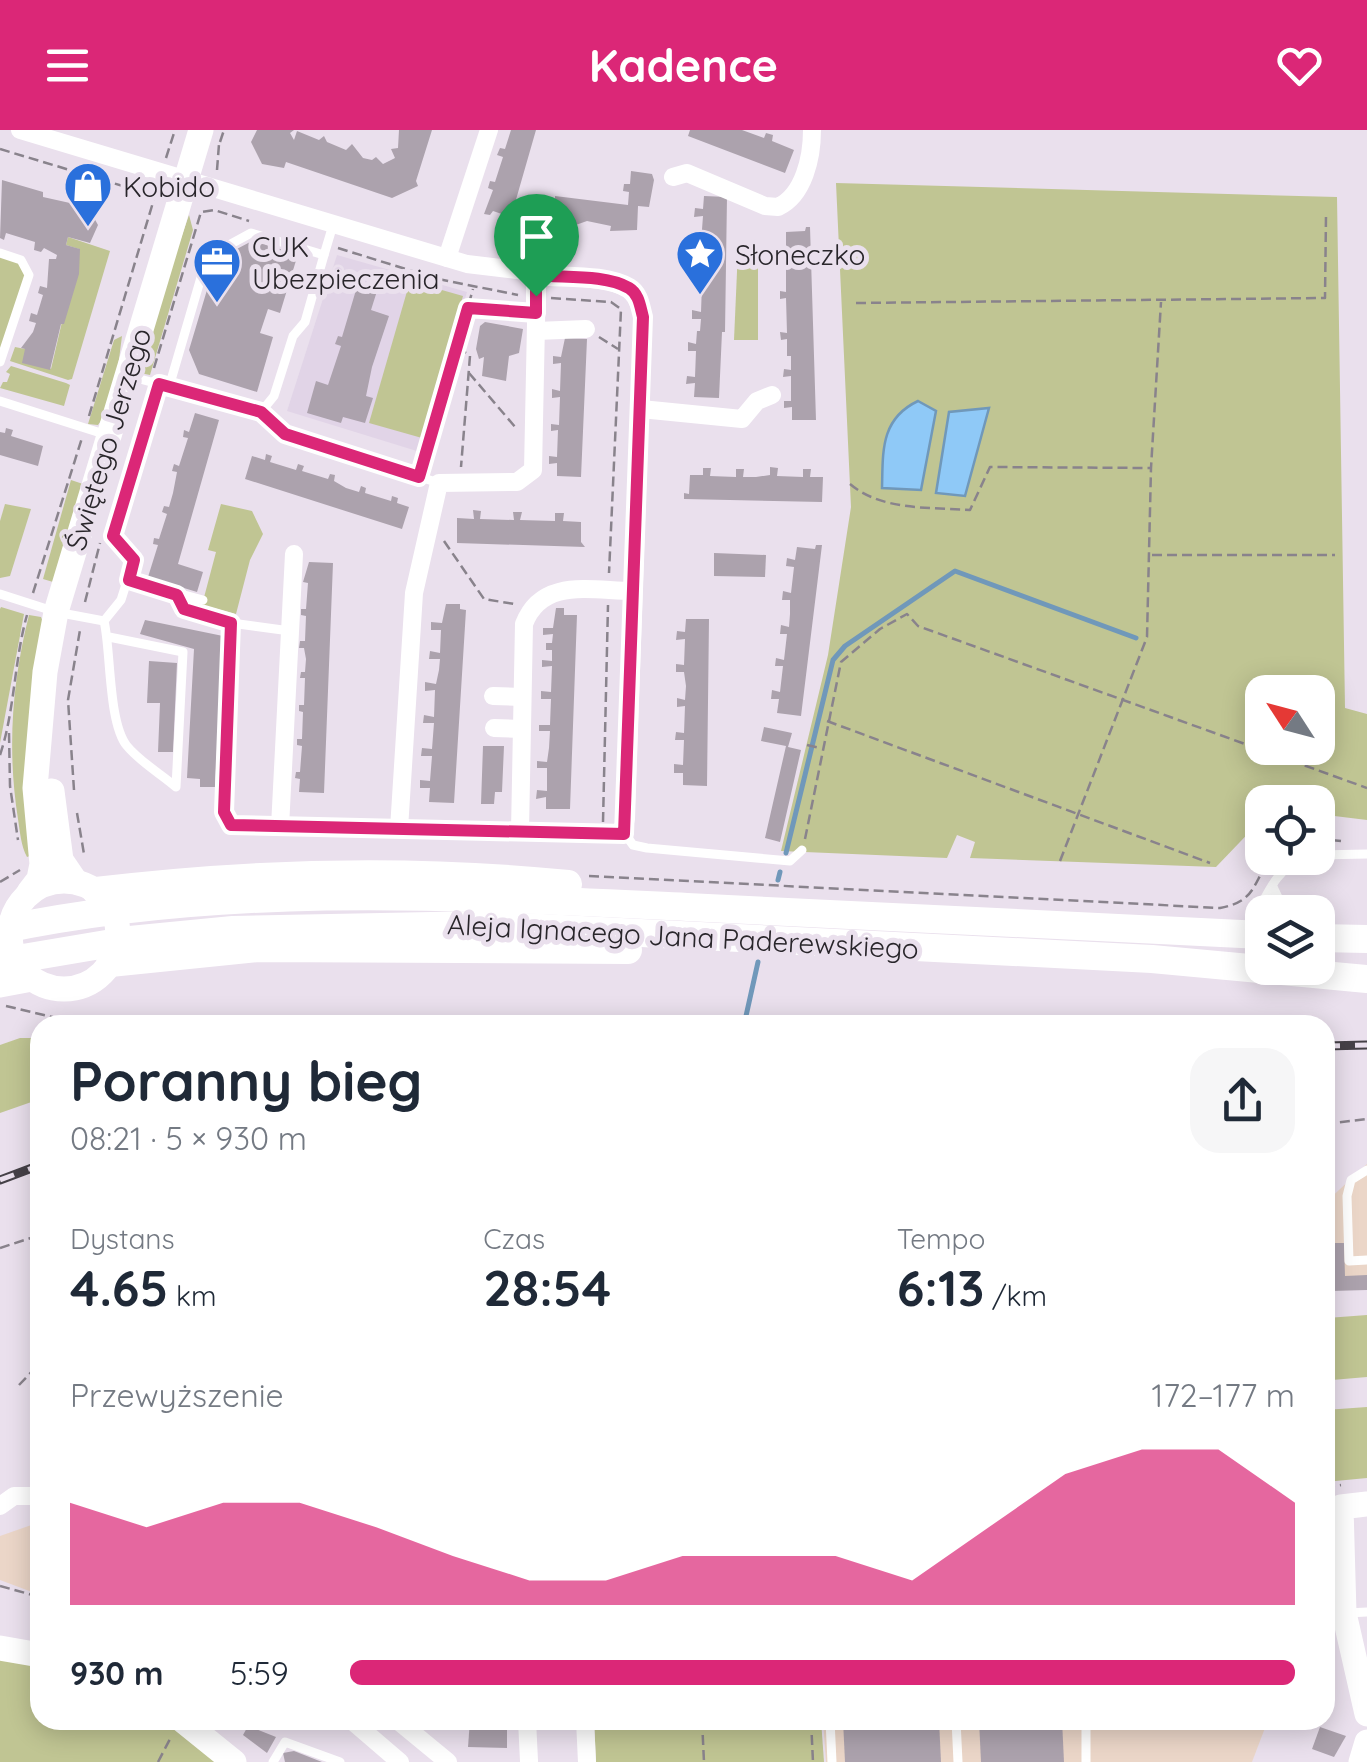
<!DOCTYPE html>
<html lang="pl">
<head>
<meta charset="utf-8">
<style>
	body { margin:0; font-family:Quicksand,sans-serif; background:#f6f6f7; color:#1f2937; height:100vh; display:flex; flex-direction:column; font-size:38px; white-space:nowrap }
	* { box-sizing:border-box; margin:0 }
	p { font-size:32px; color:#747a83 }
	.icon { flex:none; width:55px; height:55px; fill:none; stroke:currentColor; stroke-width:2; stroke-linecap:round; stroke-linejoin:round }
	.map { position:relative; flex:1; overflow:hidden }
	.panel { position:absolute; left:30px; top:885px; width:1305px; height:715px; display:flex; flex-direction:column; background:#fff; border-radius:30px; box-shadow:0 5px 25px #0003 }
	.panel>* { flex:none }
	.needle { width:65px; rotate:306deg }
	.fabs { position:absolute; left:1245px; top:545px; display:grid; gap:20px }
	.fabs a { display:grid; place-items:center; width:90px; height:90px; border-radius:20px; background:#fff; box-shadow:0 5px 25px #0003; font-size:50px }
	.pin { position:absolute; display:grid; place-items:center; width:85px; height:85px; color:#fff; margin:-102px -42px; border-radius:50% 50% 50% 0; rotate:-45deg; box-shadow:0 0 10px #0007 }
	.pin .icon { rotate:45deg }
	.round { display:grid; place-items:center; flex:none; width:105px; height:105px; border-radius:30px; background:#f6f6f7 }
	.headline { display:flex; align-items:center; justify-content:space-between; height:170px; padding:0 40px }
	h1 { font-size:55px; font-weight:700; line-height:75px }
	.stats { display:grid; grid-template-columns:repeat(3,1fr); gap:15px; height:170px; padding:10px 40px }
	.stats div { display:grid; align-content:center }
	.stats b { font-size:50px; font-weight:700 }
	.stats small { font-size:28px; font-weight:400 }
	.stats p { font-size:28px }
	.chart { height:280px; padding:20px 40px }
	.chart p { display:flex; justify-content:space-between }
	.chart svg { width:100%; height:180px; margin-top:10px; fill:#db2777; opacity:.7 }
	ul { padding:0 40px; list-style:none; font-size:32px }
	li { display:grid; grid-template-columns:160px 120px 1fr; align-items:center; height:75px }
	li i { height:25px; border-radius:12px; background:#db2777 }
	header { display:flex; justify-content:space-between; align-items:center; height:130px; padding:0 40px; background:#db2777; color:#fff; font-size:45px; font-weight:700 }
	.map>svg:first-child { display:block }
</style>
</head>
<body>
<header><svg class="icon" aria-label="menu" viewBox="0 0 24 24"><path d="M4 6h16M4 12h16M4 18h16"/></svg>Kadence<svg class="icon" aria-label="heart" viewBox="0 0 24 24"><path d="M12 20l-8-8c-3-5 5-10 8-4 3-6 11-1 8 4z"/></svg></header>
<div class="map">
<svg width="1367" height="1632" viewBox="0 0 1367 1632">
	<rect width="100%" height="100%" fill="#eae0ed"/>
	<!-- built -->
	<path fill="#e1d4e7" d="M337 125 467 162 420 322 287 281Z"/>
	<!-- industrial -->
	<g fill="#ebd6c8">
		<path d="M1367 1034V1158H1326L1325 1073Z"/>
		<path d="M40 1392V1465L0 1450V1406Z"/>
		<path d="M823 1590H1268L1252 1632H826Z"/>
	</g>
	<!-- green -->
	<g fill="#c0c593" fill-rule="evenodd">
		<path d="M836 53 1337 67 1345 578 1367 584V690L1318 684V672H1262V689L1216 737 970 728 975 712 957 705 947 728 781 721 828 525 851 377ZM1262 562H1318V618H1262Z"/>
		<path d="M189 85 193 100 150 245 135 242Z"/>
		<path d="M68 107 110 121 72 249 68 250 10 231 15 217 25 219 51 239 79 119 66 115Z"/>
		<path d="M738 119H758V210H734Z"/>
		<path d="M0 123 21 130 29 145 0 232Z"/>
		<path d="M410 151 463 166 422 308 369 293Z"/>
		<path d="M122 206C118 235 116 272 98 295L88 294 114 210Z"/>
		<path d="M11 236 66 253 70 255 64 276 0 258 3 252H7L10 244 6 242Z"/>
		<path d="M71 350 83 354 53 452 43 449Z"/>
		<path d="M5 374 31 379 10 446 0 448V391Z"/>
		<path d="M221 374 252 381 263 404 250 430 236 484 202 475 216 422 208 420Z"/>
		<path d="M1 477 24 484 0 613V479Z"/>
		<path d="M29 485 41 487 44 495 35 724 27 727C21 716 20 702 18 689 7 620 12 552 29 485Z"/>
		<path d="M20 908H40V969L0 983V915Z"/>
		<path d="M1367 1185V1247L1332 1250 1327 1188Z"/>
		<path d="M1367 1277V1348L1325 1352V1280Z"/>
		<path d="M0 1524 40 1533V1590H169L222 1632H0Z"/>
		<path d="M594 1590H821L824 1632H596Z"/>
	</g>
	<!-- water -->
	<g fill="#8fc9f7" stroke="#7098ba" stroke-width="2.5">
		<path d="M918 271 936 281 921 360 882 358C883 322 880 289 918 271Z"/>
		<path d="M989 278 965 366 936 363 949 282Z"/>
	</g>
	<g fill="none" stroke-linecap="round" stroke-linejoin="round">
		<!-- stream -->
		<g stroke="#7098ba" stroke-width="5">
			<path d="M786 723 833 530 845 516 955 441 1136 508"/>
			<path d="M778 750 780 742"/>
			<path d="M744 895 758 832"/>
		</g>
	</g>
	<!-- building -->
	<g fill="#aca2ad">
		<path d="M257 0H294L290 3 294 10 297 1 319 10 324 6 327 12 346 20 352 14 363 28 372 30 376 27 383 34 395 28 391 19 398 18 399 0H432L416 51 418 56 392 68 286 32 284 38 262 34 251 12Z"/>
		<path d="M511 0H536L511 87 493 81 490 85 484 84 493 60 488 58 490 51 495 52 503 27 497 25 500 18 505 19Z"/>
		<path d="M690 0H742L764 8 766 3 773 5 772 11 794 20 785 43 688 6Z"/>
		<path d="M631 41 652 44 654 50 649 77 638 76 637 100 610 101 611 96 587 91 570 97V93L554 89 551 72 555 73V66L628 75 629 62 623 61 624 54H630Z"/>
		<path d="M2 50 43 62V67L88 77 98 95 90 113 68 107 66 115 80 119 79 144 64 194H61L50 240 22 233 25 219 21 218 33 202 36 193 29 191 31 183 37 185 43 165 38 163 40 156 47 158 49 129H56L57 125 44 118 41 122 34 120 35 112 6 103 4 110 0 108Z"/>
		<path d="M704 66 727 67 725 202H722L719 268 694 267 695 253 686 254 687 246 695 247 696 221H688V212L696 214 697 201H700L701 189H692V180L701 182 702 154H693L694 146 702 147 703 134 701 119 692 120 693 112 701 113 703 86 694 87 695 78 703 79Z"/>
		<path d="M806 97H810L816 290H792V277L784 278V271H791V246L783 247 784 239 791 240V226H787V209L781 210 780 202 787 203 786 168 780 169V161L786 162V127L779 128 778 120 786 121V102L805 101Z"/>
		<path d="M252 111 298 124 280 183 268 179 260 203 273 207 257 262 199 244 189 220 216 130Z"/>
		<path d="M370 159 377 161 371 180 389 186 372 237 366 266 373 268 365 293 343 287 341 293 307 283 316 251 328 255 341 216 335 214 338 206 342 207 356 160 369 164Z"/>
		<path d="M485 192 523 199 519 223 509 226 506 251 482 246 484 227 479 229 476 219 480 196Z"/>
		<path d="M565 208 587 209 581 347 557 346V333L549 334V326L557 327 558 300 551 301V294L559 295 560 267 552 268V259L560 261 561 233 553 234V226L561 227Z"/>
		<path d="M195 283 219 290 178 434 203 442 197 462 148 447 158 415 153 414 154 408 159 409 167 384 162 382 164 376 169 377 173 363 177 342 172 341 174 334 179 336 188 308 183 307 184 300 189 302Z"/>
		<path d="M6 298 13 300 11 306 43 316 38 336 0 325V302L5 303Z"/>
		<path d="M266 324 272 326 270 332 296 340 298 334 304 336 302 341 328 349 330 344 335 345 334 351 346 358 359 362 361 356 366 358 365 363 391 371 392 366 398 368 397 373 409 377 402 399 245 349 252 326 265 330Z"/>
		<path d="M770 337 778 338 777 346 803 347V339H811L810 347H823L822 372 684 369V363L689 364 690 345H703V338H711L710 346 736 347V339H744L743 347H756L770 345Z"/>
		<path d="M473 380 481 381 480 389 514 390 513 382H522L520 390 555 391V383H564L563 391 581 392V412L585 417 457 413V388L474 389Z"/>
		<path d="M816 415H822L801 586 777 583 779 569H771L772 560 780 562 783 536H775L776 528 784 530 787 504H780L781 495 789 497 790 484V470H782L783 461 791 463 794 437 786 436 787 428 795 430 797 417 815 419Z"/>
		<path d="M714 423 766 425 765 447 714 446Z"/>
		<path d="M309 432 333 433 324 663 299 662 300 649 295 648 296 642H300L302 616 297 615V609H302L303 582 299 581V575H304L305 548H300L301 542H305L306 529 304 518H299L300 511H305L306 486 301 485V479H306L308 453 303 452Z"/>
		<path d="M446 474H460V479L466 480 454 673 429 672 430 658H420V650L430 651 432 626H421L422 618 432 619 434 593H423L424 585 434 587 435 560 425 561V552L436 554 439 540 440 529H429L430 521 440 523 441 500H431V492L442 493Z"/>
		<path d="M556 478H564V485H577L570 679H546V667L536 669 537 660 547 661V638H537V631L547 632 549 618 550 601H539V595H550L551 569H541V561L551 562 552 536 542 537V530L552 531V520H546V513H552L553 504 543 505V498H553Z"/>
		<path d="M686 489H709L707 656 683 655V643H674V634L683 635 684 610H675L676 602 684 603 685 576 677 577V568L685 570 686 556 684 542H676V534L684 535 685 509 676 510 677 501 685 502Z"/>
		<path d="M145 490 223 506 215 657H200V649L187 648 194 519 140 504Z"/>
		<path d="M149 531 177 533 173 622H158L160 573H147Z"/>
		<path d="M764 597 792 603 788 617 801 620 780 712 765 708 786 616 761 611Z"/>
		<path d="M483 616H504L502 662H495L494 674H481Z"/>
		<path d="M1329 1113H1344L1345 1146 1367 1145V1160L1331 1161Z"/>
		<path d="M470 1590H507V1618L468 1617Z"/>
		<path d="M843 1590H939L941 1632H845Z"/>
		<path d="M979 1590H1062L1064 1632H981Z"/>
		<path d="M248 1596 276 1607 267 1623 243 1605Z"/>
		<path d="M1320 1597 1346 1606 1334 1627 1312 1619Z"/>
		<path d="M294 1621 322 1632H285L283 1623Z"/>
	</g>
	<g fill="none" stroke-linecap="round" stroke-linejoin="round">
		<!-- path -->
		<g stroke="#89838c" stroke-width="2.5" stroke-dasharray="10 5" stroke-linecap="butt">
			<path d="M220 12 224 0"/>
			<path d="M0 19 156 66"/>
			<path d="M166 28 175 0"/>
			<path d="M217 40 219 14"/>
			<path d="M338 118 438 149 518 165"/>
			<path d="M551 168 611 172 621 179 609 443"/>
			<path d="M856 173 1325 168 1326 85"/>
			<path d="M469 178 521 182"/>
			<path d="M599 207 618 219"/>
			<path d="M458 217 470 226 461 337"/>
			<path d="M154 238 201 82 214 80 249 91"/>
			<path d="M469 243 516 298"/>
			<path d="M89 286 157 59"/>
			<path d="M423 333 473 159"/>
			<path d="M850 354C882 381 929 377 970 380L990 337 1150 338"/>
			<path d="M444 411 484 469 514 474"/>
			<path d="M1152 425H1335"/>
			<path d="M33 463 82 308"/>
			<path d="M85 472 100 413"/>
			<path d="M827 591 1210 733"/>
			<path d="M9 603 10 656 18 710"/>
			<path d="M807 615 820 618"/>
			<path d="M0 625C15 580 14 531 27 485"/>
			<path d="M74 660 68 570 80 500"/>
			<path d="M77 683 84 724"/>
			<path d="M603 692 608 475"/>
			<path d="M805 709 841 532 880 499 907 484 918 496 1367 658"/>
			<path d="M1318 709 1341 711"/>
			<path d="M1060 731 1147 507 1151 338 1161 172"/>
			<path d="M589 746 1220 778C1257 771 1252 753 1271 728"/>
			<path d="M0 752 20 740"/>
			<path d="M6 876 86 895"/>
			<path d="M1325 994 1367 989"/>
			<path d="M0 1118 40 1105"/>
			<path d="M19 1255 40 1233"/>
			<path d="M1325 1357 1341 1355"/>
			<path d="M0 1456 40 1467"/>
			<path d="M702 1590 704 1632"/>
			<path d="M811 1590 813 1632"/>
			<path d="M158 1632 170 1609"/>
		</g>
		<!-- lane -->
		<g stroke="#fff" stroke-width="9">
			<path d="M0 123 21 130 29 145 0 232"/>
			<path d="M129 246 261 282 285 304 439 353"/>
			<path d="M169 257 207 127 251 103 324 125 333 95"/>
			<path d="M0 271 107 305"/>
			<path d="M261 282 274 266 293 206 305 192 324 125"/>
			<path d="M129 450 203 470"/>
			<path d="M0 464 56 482 104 491 121 470 134 429 113 406 159 254"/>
			<path d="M177 465 184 479 224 492 290 501"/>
			<path d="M104 491C111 519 108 593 127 616 139 631 161 644 176 657L183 522 109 507"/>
			<path d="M231 493 223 682 231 695 625 704 626 689"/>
			<path d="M625 704 633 715 647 718 790 731 802 720"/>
			<path d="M1318 725 1367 724"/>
			<path d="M1273 757 1285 782"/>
			<path d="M1249 798C1265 771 1273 740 1303 728"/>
			<path d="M1367 1040 1351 1050 1347 1066 1349 1131 1367 1130"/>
			<path d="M1347 1483 1367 1482"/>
			<path d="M830 1590 832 1632"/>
			<path d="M956 1590 958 1632"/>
			<path d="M1086 1590V1632"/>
			<path d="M273 1632 285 1612 340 1632"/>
		</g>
		<!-- street -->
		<g stroke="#fff" stroke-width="18">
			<path d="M20 0 467 134 608 151C631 158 637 163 643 187L626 689"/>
			<path d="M673 47 687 43 765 76 778 77C804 65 812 27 812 0"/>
			<path d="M447 128 489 0"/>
			<path d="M536 201 586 199"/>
			<path d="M641 279 742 289 757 271 772 265"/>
			<path d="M493 566 521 567"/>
			<path d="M494 598 521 599"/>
			<path d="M280 697 294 424"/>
			<path d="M399 699 414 463 439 353 517 352 533 340 537 145"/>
			<path d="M520 701 524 494C542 447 592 461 633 461"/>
			<path d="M0 1376 14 1366H40"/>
			<path d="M351 1590 400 1632"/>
			<path d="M397 1590 448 1632"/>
			<path d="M527 1590 529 1631"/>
			<path d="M585 1590 587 1632"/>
		</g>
		<!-- secondary -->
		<g stroke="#fff" stroke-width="25">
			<path d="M52 661 61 730 76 752"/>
			<circle cx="64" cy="805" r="54"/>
			<path d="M29 762 39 749 42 734 35 658 45 542 56 482 201 0"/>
			<path d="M0 855 32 849"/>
			<path d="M1367 1374 1341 1377 1344 1483 1367 1584"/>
			<path d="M0 1518 40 1525"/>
			<path d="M182 1590 234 1632"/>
			<path d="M1361 1632 1367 1612"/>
		</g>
		<!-- primary -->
		<g stroke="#fff" stroke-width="28">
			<path d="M96 761C254 742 409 738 568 754"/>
			<path d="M0 800C229 752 455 766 687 777 879 787 1071 797 1262 805"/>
			<path d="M1318 808 1367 809"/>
			<path d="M0 832 130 810 233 800 483 795 1152 829 1367 849"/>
			<path d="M110 833 259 818 628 820"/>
		</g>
		<!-- rail casing -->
		<g stroke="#454147" stroke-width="9">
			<g id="rail">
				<path d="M1325 916 1367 915"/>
				<path d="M0 1050 40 1035"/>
			</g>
		</g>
		<!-- rail -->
		<use href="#rail" stroke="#eae0ed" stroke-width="5" stroke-dasharray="15" stroke-linecap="butt"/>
	</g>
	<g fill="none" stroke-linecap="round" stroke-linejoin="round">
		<!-- route casing -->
		<g stroke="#fff" stroke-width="20">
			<path id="route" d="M536 145C563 148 605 144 629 158 639 164 640 176 643 187L624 704 231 695 224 682 231 493 184 479 177 465 129 450 134 430 113 406 159 254 261 282 285 304 419 347 468 178 536 183Z"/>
		</g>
		<!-- route -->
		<use href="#route" stroke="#db2777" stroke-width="12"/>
	</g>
	<!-- icons -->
	<defs>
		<g id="shop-pin" transform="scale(2.5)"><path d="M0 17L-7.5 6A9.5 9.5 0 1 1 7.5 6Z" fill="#2a70dc" stroke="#eae0ed"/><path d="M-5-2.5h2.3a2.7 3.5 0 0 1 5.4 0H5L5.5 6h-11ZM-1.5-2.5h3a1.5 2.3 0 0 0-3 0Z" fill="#fff"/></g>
		<g id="sight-pin" transform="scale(2.5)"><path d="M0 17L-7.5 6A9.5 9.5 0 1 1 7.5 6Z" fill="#2a70dc" stroke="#eae0ed"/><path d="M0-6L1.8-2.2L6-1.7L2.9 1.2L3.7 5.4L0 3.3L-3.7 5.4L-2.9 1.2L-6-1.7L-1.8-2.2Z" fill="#fff"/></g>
		<g id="office-pin" transform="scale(2.5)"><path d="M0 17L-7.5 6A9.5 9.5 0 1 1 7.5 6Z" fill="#2a70dc" stroke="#eae0ed"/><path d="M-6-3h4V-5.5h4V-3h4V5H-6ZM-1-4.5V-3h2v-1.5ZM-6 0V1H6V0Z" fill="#fff"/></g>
	</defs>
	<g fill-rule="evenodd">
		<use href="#shop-pin" x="88" y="56"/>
		<use href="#sight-pin" x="700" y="124"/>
		<use href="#office-pin" x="217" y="132"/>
	</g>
	<g text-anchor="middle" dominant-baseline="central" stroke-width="10" stroke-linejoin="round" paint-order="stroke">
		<!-- poi labels -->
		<g font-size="28" fill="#29262b" stroke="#eae0ed" text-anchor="start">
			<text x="123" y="56">Kobido</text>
			<text x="252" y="116">CUK<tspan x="252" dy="32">Ubezpieczenia</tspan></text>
			<text x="735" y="124">Słoneczko</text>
		</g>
		<!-- street labels -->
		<g font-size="28" fill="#29262b" stroke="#eae0ed">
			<text transform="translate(108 309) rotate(-73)">Świętego Jerzego</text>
			<text transform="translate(683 806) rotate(3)">Aleja Ignacego Jana Paderewskiego</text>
		</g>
	</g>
</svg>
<div class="fabs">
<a><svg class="needle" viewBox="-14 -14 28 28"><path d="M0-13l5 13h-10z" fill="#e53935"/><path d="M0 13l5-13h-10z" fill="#747a83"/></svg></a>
<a><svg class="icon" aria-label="locate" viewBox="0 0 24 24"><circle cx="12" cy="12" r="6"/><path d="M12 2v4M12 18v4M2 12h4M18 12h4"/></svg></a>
<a><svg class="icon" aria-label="layers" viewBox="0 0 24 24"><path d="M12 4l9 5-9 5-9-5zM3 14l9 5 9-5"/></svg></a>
</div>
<div class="pin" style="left:536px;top:166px;background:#1e9e55"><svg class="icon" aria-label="arrive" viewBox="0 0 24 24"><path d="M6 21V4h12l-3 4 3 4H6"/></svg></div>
<section class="panel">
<div class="headline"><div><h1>Poranny bieg</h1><p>08:21 · 5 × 930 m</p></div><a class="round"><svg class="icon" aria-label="share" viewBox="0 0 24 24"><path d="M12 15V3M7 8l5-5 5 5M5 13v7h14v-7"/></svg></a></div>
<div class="stats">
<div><p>Dystans</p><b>4.65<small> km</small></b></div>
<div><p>Czas</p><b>28:54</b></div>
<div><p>Tempo</p><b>6:13<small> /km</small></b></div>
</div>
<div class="chart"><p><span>Przewyższenie</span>172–177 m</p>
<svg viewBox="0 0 160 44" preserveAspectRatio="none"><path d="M0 44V19L10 25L20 19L30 19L40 25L50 32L60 38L70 38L80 32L90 32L100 32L110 38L120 25L130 12L140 6L150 6L160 19V44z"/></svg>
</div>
<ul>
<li><b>930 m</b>5:59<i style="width:100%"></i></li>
</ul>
</section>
</div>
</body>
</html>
